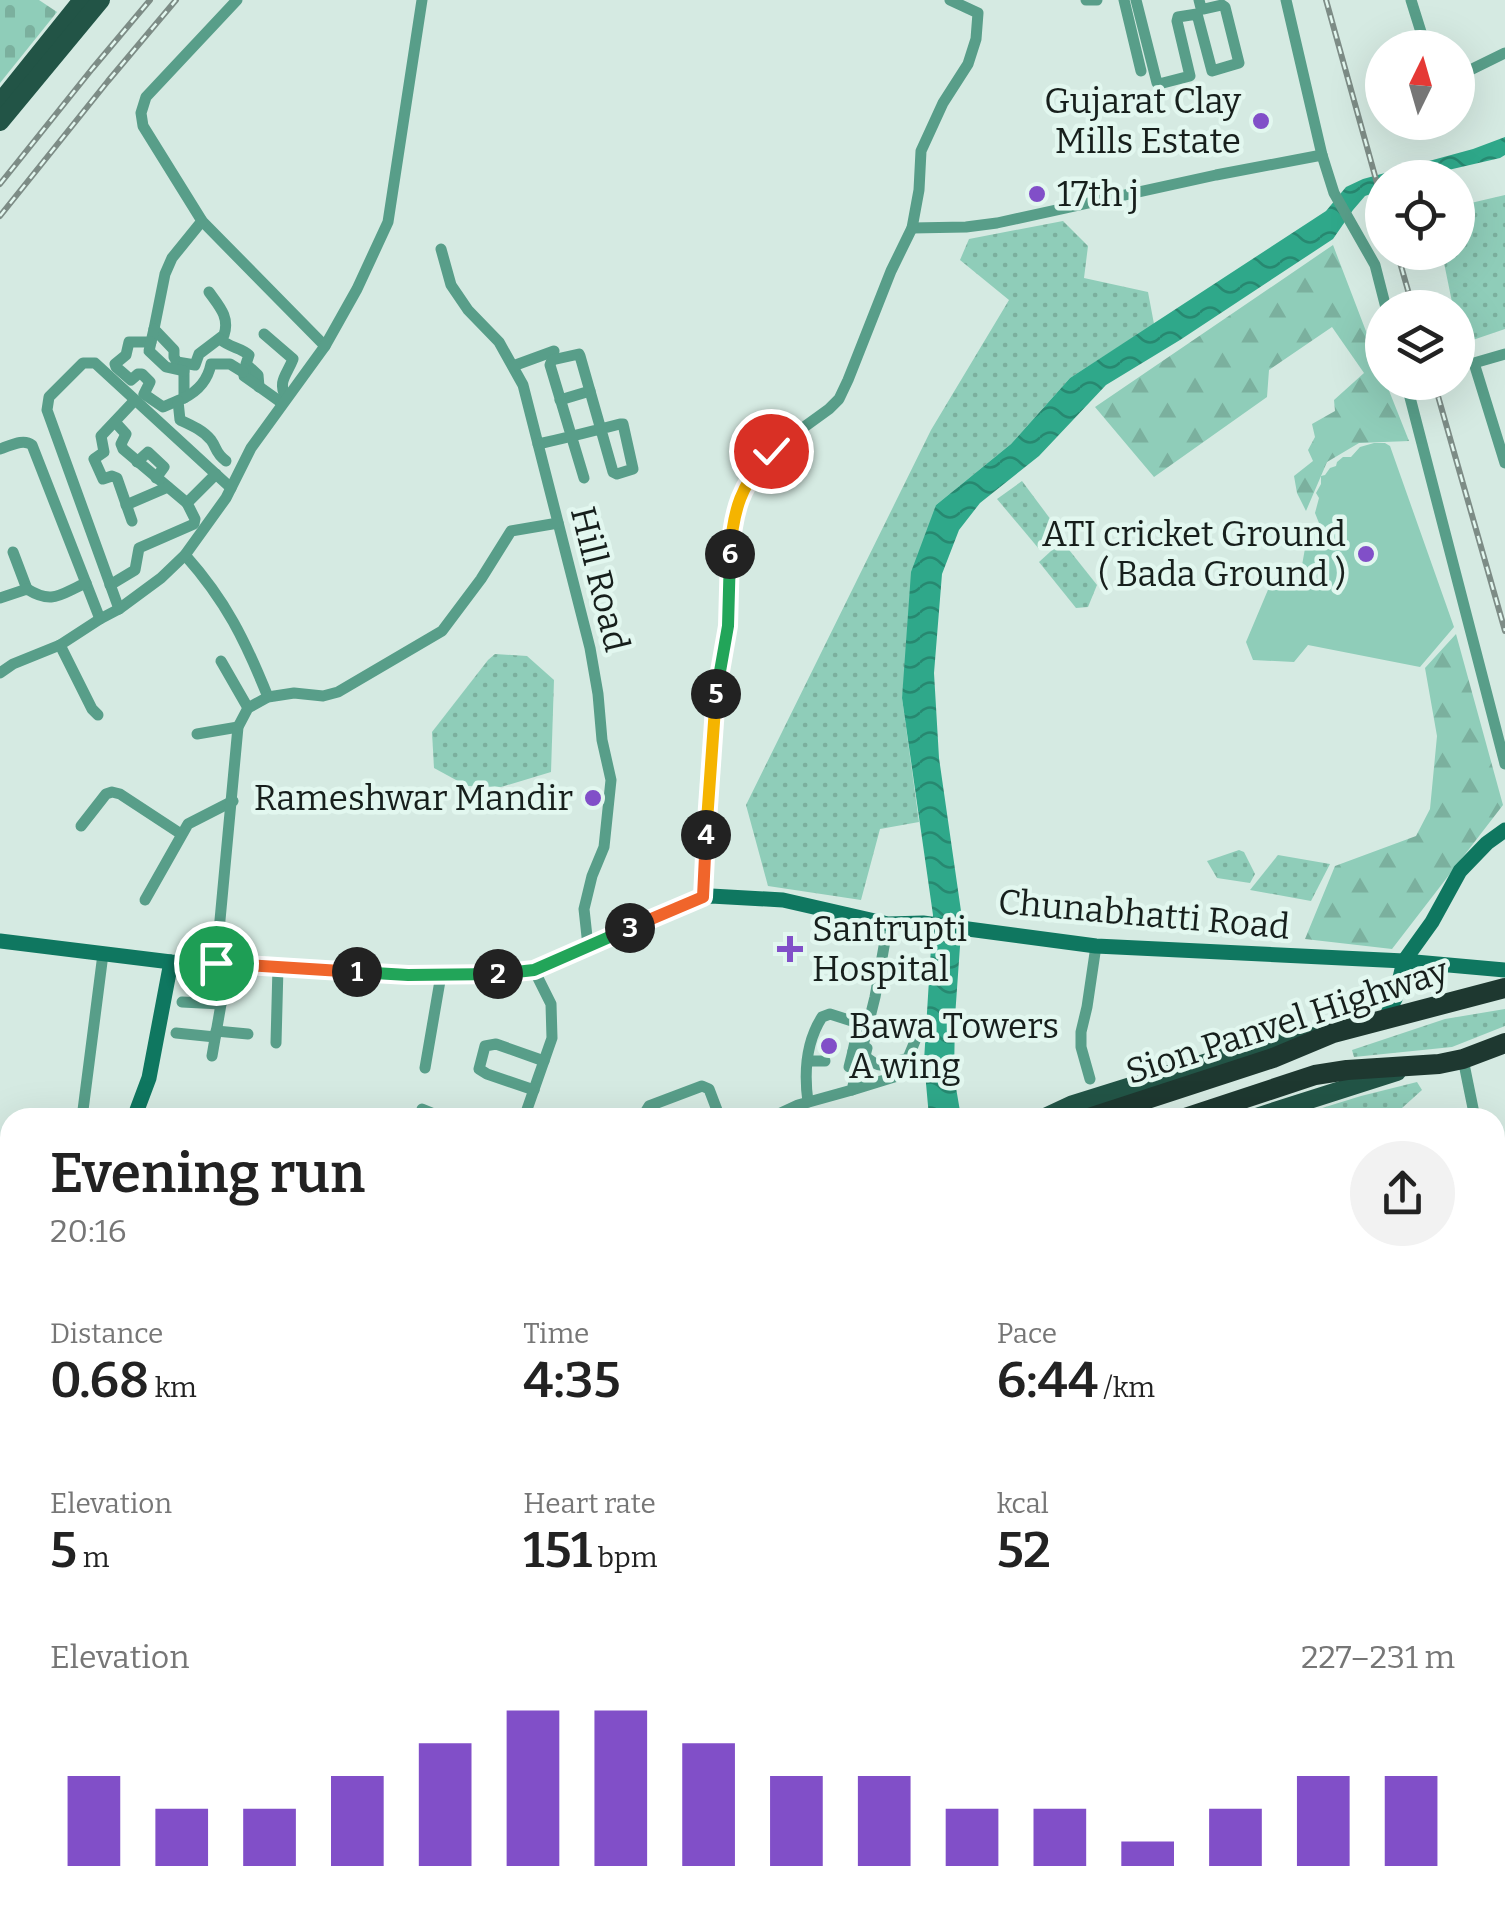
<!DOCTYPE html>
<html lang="en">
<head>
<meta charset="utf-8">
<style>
	body { margin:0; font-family:Bitter,serif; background:#f2f2f2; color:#222; height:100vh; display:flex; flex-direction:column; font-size:38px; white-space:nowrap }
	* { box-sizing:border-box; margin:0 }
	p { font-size:32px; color:#767676 }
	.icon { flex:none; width:55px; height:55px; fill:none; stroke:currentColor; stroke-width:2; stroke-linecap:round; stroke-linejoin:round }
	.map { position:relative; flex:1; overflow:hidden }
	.panel { position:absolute; left:0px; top:1108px; width:1505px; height:812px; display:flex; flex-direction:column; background:#fff; border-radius:30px 30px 0 0; box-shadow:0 10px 40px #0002 }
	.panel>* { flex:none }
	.needle { width:65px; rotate:5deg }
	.fabs { position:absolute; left:1365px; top:30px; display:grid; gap:20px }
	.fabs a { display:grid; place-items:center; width:110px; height:110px; border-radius:50%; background:#fff; box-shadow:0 10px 40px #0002; font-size:50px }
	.pin { position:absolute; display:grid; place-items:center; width:85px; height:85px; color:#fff; margin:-42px; border:5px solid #fff; border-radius:50%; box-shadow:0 2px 10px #0007 }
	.km { position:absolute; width:50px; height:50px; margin:-25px; border-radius:50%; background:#222; color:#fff; font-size:28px; line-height:50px; text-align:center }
	.round { display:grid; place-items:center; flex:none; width:105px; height:105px; border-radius:52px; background:#f2f2f2 }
	.headline { display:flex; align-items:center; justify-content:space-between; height:170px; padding:0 50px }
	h1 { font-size:55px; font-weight:600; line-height:75px }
	.metrics { display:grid; grid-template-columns:repeat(3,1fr); gap:15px; height:170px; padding:10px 50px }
	.metrics div { display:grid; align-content:center }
	.metrics b { font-size:50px; font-weight:600 }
	.metrics small { font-size:28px; font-weight:400 }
	.metrics p { font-size:28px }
	.chart { height:280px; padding:20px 50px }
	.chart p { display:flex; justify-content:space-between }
	.chart svg { width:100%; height:180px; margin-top:10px; stroke:#814fc8; stroke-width:6 }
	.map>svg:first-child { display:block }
</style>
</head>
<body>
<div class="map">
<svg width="1505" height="1918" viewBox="0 0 1505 1918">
	<defs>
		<pattern id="grass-dots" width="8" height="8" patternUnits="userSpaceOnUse" patternTransform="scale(2.5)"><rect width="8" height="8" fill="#8fcdb9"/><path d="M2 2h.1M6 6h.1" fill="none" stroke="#7bb09e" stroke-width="1.8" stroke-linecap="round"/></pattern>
		<pattern id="forest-firs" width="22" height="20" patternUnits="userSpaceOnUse" patternTransform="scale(2.5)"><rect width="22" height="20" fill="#8fcdb9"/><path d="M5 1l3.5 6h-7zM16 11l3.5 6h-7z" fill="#7bb09e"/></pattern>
		<pattern id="cemetery-stones" width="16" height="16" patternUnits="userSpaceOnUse" patternTransform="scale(2.5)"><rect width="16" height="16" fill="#8fcdb9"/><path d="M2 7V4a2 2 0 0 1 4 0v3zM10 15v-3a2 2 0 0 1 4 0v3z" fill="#7bb09e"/></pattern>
		<pattern id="water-waves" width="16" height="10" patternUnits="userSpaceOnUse" patternTransform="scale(2.5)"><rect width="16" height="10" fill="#2fa88a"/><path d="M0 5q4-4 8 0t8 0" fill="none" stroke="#278870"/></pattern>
	</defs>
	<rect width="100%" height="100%" fill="#d5eae2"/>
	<!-- grass -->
	<g fill="url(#grass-dots)">
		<path d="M1505 195V329L1461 344 1458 328V308L1453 307 1442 253 1458 252V206Z"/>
		<path d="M1063 221 1088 246 1084 278 1148 292 1154 324 1070 378 1011 444 936 505 902 698 919 822 880 829 861 900 768 886 746 805 931 430 1009 300 960 260 969 239Z"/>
		<path d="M1022 481 1060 532 1039 549 997 499Z"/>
		<path d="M1062 541 1097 585 1088 607 1076 608 1039 562Z"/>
		<path d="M495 654 527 656 554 680 551 772 501 787 467 786 434 768 432 732 488 660Z"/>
		<path d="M1239 850 1244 852 1255 874 1250 883 1217 878 1207 861Z"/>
		<path d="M1278 855 1330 864 1311 901 1250 890Z"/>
		<path d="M1505 1009V1026L1452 1047 1354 1057 1352 1050 1445 1019Z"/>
		<path d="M1417 1082 1422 1090 1392 1117H1293L1361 1096Z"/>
		<path d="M10 1559V1903L0 1909V1564Z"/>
	</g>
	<!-- forest -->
	<g fill="url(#forest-firs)">
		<path d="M1333 245 1382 373V382L1386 383 1409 441 1359 443 1327 462 1306 511 1297 493 1294 476 1313 461 1308 450 1315 437 1312 424 1335 411 1334 400 1364 373 1332 327 1269 370 1267 397 1154 477 1095 407Z"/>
		<path d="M1456 634 1503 805 1392 949 1305 939 1335 866 1416 836 1430 809 1437 736 1425 668Z"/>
	</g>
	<!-- cemetery -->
	<path fill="url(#cemetery-stones)" d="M0 0H39L57 12 0 83Z"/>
	<!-- garden -->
	<path fill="#8fcdb9" d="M1374 443H1385L1390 446 1454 627 1420 667 1308 645 1294 662 1253 660 1246 642 1273 578 1293 575 1301 571 1307 537 1321 528 1315 513 1319 498 1316 493 1321 484V476L1325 475 1330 468 1336 466 1337 462 1343 457H1351L1360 447Z"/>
	<!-- water -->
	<path fill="url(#water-waves)" d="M1505 137V155L1500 158 1418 177 1382 178V190L1365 196 1353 210 1333 239 1180 340 1106 385 1039 456 980 503 959 530 942 574 934 673 939 758 962 918 955 1017 954 1076 961 1117H929L924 1061 933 915 902 698 911 572 936 505 1011 444 1070 378 1326 211 1346 187 1363 179 1473 149Z"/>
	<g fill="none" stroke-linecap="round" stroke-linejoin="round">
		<!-- stream -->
		<path stroke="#2fa88a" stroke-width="2.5" d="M819 1918 830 1910"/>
		<!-- street -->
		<g stroke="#589e89" stroke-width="11">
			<path d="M237 0 146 97 141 113 143 126 202 221 325 346"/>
			<path d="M1086 0H1097"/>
			<path d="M1124 0 1141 71"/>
			<path d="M1136 0 1157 83 1159 84 1190 76 1177 21 1178 17 1197 14 1212 71 1239 63 1225 7 1222 5 1204 9 1201 8 1199 0"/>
			<path d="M1286 0 1322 155 1334 193 1375 265 1386 308"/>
			<path d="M1411 0 1426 48"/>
			<path d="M1458 76 1505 53"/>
			<path d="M202 221 172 258 165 274 154 329 174 350V357L177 362 195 365 199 354 224 335C230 317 219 306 209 292"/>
			<path d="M912 228 966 227 997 223 1216 175 1322 155"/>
			<path d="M441 249 451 285 468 310 499 342 523 385 590 648 598 694 602 740 611 780 604 847 592 876 584 909 588 946"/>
			<path d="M154 329 151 342H129L126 355 115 364 116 367 131 380 138 374H142L150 382 144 394 163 407 184 398V364"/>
			<path d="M264 334 293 359C287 375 277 381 286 398"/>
			<path d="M220 339C230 348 240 347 249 355L246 364 258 375 259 387"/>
			<path d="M151 342 149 351 166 367 184 371"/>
			<path d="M1505 354 1474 363 1505 463"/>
			<path d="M513 366 554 351"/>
			<path d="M245 369 244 376 282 403"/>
			<path d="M1406 382 1505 764"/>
			<path d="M184 398C198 391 208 379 211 364H230L243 372"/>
			<path d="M560 400 590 391"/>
			<path d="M178 401 180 420C191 425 203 430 211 440 217 448 215 453 226 461"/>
			<path d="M115 422 126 434 121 444 123 449 187 503"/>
			<path d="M538 444C566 438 593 431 620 424H623L633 469 617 474 613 472 580 356 579 354 552 360 550 365 584 478"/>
			<path d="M0 449C10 446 23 438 32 445L100 619"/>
			<path d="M137 462 148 452 164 467 156 478"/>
			<path d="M126 505 168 487"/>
			<path d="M132 521 117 478 112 476 103 479 94 459 104 452 101 436 135 400"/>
			<path d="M13 552 27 589"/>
			<path d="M185 555C226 601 245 640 268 697"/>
			<path d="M110 585 135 570 139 548 194 524 195 519 187 503 216 474"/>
			<path d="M0 598 27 589C53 605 60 594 86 583"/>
			<path d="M119 609 47 410 49 397 83 363H95L231 488"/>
			<path d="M60 645 92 709 98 715"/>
			<path d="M221 661 248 708"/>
			<path d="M0 673 13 664 60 645 100 619 119 609 161 578 185 555 226 498 251 448 325 346 357 289 388 222 422 0"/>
			<path d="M197 734 238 727"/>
			<path d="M81 826 106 794 112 792 120 794 181 834"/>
			<path d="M703 897 708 790 716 693 729 626 732 529 736 508 741 491 756 468 771 451 829 409 839 399 848 380 891 271 912 228 919 190 921 151 943 103 968 64 976 39 978 13 950 0"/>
			<path d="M145 900 188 824 233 801"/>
			<path d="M216 963 238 727 248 708 268 697 294 693 323 696 338 692 442 631 481 579 511 531 558 523"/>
			<path d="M182 1002 221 1004"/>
			<path d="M216 1031 248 1034"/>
			<path d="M176 1033 215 1037"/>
			<path d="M276 1043 278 967"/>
			<path d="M867 1048 865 1056C882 1072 888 1064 908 1058L915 1041 913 1031 908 1028 869 1021"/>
			<path d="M212 1056 228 964"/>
			<path d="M1463 1059 1475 1118"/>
			<path d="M808 1061H825"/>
			<path d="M849 1067 853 1051"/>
			<path d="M425 1068 441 975"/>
			<path d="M1090 1079 1081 1047V1032L1087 1007 1096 946"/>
			<path d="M534 1090 487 1074 479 1069 485 1046 496 1044 544 1061"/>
			<path d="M852 1090 920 1069"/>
			<path d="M808 1102C804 1073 806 1042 822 1017L830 1014 855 1022 858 1027 853 1051 861 1054"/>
			<path d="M422 1109 444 1118"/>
			<path d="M82 1118 103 954"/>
			<path d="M524 1118 552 1038 551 1004 534 970"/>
			<path d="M643 1118 647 1116 646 1111 649 1106 702 1086 709 1089 720 1118"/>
			<path d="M770 1118 798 1105 852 1090 875 997 888 924"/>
			<path d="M0 1558 10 1555"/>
			<path d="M791 1918 804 1910"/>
		</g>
		<!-- secondary -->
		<g stroke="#0f7760" stroke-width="15">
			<path d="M0 941 171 962 408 975H504L534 970 703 897 711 896 783 900 888 924 923 923 1096 946 1404 961 1505 970"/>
			<path d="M1386 1017 1395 999 1404 961 1432 922 1460 871 1487 843 1505 830"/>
			<path d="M134 1118 149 1078 171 962"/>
			<path d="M0 1411 10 1408"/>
			<path d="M0 1438 10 1435"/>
			<path d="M0 1450 10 1448"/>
			<path d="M0 1482 10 1479"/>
		</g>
		<!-- primary -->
		<g stroke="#225446" stroke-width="18">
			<path d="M0 102 82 0"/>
			<path d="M0 122 101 0"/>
			<path d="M1043 1118 1073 1104 1268 1043 1312 1036"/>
			<path d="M1253 1118 1397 1072"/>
			<path d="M899 1915 921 1911"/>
		</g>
		<!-- highway -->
		<g stroke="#1e3830" stroke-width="20">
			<path d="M1089 1118 1273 1058 1333 1033 1505 988"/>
			<path d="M1185 1118 1315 1075 1347 1070 1439 1064 1463 1059 1505 1043"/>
			<path d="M0 1427 10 1424"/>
			<path d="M0 1462 10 1459"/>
		</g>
		<!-- rail casing -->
		<g stroke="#7d8c86" stroke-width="6">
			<g id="rail">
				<path d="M1326 0 1382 201"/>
				<path d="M0 184 92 69 150 0"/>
				<path d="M0 216 108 81 176 0"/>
				<path d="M1397 252 1413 308"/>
				<path d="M1434 382 1505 631"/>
				<path d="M1495 1438 1505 1435"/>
				<path d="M1259 1910 1261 1918"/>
			</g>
		</g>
		<!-- rail -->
		<use href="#rail" stroke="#e2f7ef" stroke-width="2.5" stroke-dasharray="8" stroke-linecap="butt"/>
	</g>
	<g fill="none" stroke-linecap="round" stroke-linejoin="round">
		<!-- split-1 casing -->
		<g stroke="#fff" stroke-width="20">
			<path id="split-1" d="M216 963 357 972"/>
		</g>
		<!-- split-2 casing -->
		<g stroke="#fff" stroke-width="20">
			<path id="split-2" d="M357 972 408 975 498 974"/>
		</g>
		<!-- split-3 casing -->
		<g stroke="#fff" stroke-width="20">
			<path id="split-3" d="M498 974 534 970 630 928"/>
		</g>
		<!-- split-4 casing -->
		<g stroke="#fff" stroke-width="20">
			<path id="split-4" d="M630 928 703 897 706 835"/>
		</g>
		<!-- split-5 casing -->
		<g stroke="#fff" stroke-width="20">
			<path id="split-5" d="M706 835 716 694"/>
		</g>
		<!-- split-6 casing -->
		<g stroke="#fff" stroke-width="20">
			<path id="split-6" d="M716 694 728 626 730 554"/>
		</g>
		<!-- split-7 casing -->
		<g stroke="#fff" stroke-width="20">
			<path id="split-7" d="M730 554C733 509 741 485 771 451"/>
		</g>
		<!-- split-1 -->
		<use href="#split-1" stroke="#f0652b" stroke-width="12"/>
		<!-- split-2 -->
		<use href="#split-2" stroke="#22a559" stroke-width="12"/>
		<!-- split-3 -->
		<use href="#split-3" stroke="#22a559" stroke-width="12"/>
		<!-- split-4 -->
		<use href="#split-4" stroke="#f0652b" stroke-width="12"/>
		<!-- split-5 -->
		<use href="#split-5" stroke="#f5b400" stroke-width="12"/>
		<!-- split-6 -->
		<use href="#split-6" stroke="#22a559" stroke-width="12"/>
		<!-- split-7 -->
		<use href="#split-7" stroke="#f5b400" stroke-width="12"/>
	</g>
	<!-- markers -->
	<g fill="#814fc8" stroke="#e2f7ef" stroke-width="4">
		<circle cx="1261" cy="121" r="10"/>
		<circle cx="1037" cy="194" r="10"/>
		<circle cx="1366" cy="554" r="10"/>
		<circle cx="593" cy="798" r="10"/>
		<path d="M785 934h10v10h10v10h-10v10h-10v-10h-10v-10h10z"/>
		<circle cx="829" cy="1046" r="10"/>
	</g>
	<g text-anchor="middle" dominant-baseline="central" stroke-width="9" stroke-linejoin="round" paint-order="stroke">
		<!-- poi labels -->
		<g font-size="35" fill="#171f1c" stroke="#e2f7ef" text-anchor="end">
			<text x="1241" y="101">Gujarat Clay<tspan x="1241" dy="40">Mills Estate</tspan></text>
			<text x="1057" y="194" text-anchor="start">17th j</text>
			<text x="1346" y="534">ATI cricket Ground<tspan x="1346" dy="40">( Bada Ground )</tspan></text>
			<text x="573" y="798">Rameshwar Mandir</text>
			<text x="812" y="929" text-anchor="start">Santrupti<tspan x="812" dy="40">Hospital</tspan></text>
			<text x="849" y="1026" text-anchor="start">Bawa Towers<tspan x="849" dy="40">A wing</tspan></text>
		</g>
		<!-- street labels -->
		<g font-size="35" fill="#171f1c" stroke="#e2f7ef">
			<text transform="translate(600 579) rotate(76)">Hill Road</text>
			<text transform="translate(1144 914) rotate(5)">Chunabhatti Road</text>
			<text transform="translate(1287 1021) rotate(-18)">Sion Panvel Highway</text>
		</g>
	</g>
</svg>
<div class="fabs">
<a><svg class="needle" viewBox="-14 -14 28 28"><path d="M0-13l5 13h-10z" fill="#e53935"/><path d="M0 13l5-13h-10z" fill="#767676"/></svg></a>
<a><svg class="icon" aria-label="locate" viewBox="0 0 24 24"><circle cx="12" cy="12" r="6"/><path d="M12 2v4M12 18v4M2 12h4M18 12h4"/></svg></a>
<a><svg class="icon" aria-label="layers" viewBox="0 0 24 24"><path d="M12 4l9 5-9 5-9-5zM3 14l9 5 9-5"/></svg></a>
</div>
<div class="pin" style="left:216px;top:963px;background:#1e9e55"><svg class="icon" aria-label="arrive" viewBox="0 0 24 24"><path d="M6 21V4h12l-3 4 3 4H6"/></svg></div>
<div class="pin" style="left:771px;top:451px;background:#d93025"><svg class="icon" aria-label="check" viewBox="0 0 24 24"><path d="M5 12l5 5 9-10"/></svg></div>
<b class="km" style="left:357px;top:972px">1</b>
<b class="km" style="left:498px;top:974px">2</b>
<b class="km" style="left:630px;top:928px">3</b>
<b class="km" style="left:706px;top:835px">4</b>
<b class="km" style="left:716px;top:694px">5</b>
<b class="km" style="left:730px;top:554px">6</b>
<section class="panel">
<div class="headline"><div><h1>Evening run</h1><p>20:16</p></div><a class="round"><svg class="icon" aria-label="share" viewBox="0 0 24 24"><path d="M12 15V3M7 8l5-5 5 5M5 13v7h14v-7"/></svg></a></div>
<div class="metrics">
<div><p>Distance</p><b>0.68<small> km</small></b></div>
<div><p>Time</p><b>4:35</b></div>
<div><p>Pace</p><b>6:44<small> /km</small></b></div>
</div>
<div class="metrics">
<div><p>Elevation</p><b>5<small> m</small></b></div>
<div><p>Heart rate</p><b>151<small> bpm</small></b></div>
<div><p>kcal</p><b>52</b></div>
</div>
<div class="chart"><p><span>Elevation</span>227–231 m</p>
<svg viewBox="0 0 160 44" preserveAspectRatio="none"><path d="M5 44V22M15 44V30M25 44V30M35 44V22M45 44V14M55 44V6M65 44V6M75 44V14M85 44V22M95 44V22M105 44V30M115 44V30M125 44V38M135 44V30M145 44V22M155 44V22"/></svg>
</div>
</section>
</div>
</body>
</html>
